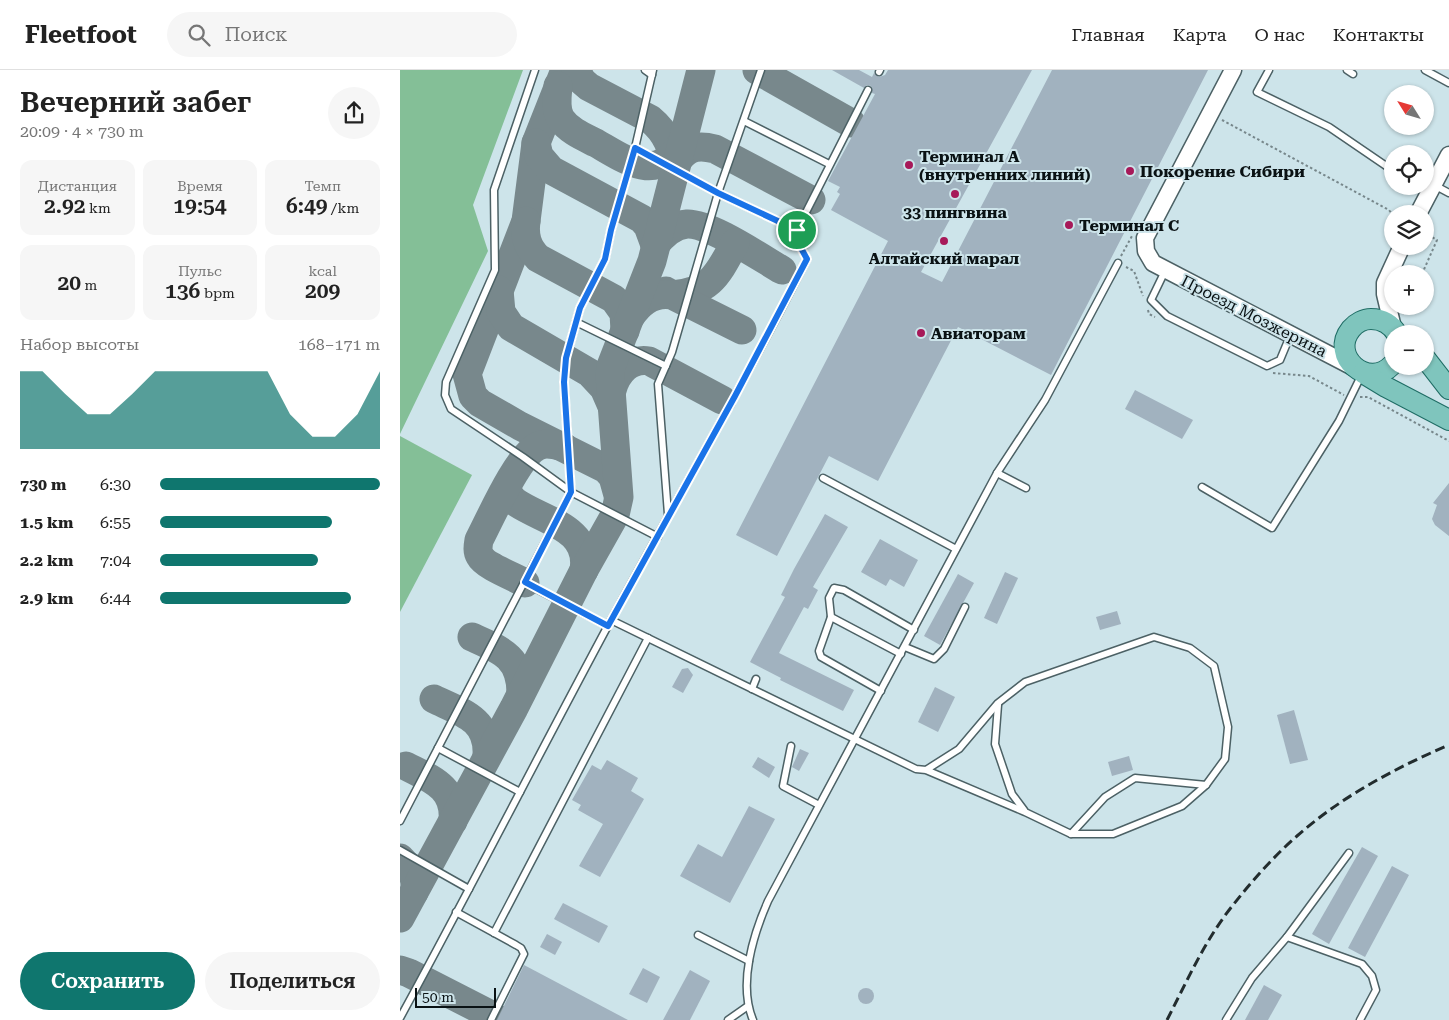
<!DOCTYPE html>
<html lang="ru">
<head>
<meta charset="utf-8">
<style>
	body { margin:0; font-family:"Roboto Serif",serif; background:#f6f6f6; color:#222; height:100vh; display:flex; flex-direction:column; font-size:19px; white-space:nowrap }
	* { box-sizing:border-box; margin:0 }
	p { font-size:16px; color:#767676 }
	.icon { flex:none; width:28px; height:28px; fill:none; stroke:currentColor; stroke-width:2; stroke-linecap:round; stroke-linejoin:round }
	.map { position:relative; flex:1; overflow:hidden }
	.sheet { display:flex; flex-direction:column; background:#fff; width:400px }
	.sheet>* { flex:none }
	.needle { width:32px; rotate:307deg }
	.fabs { position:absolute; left:984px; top:15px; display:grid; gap:10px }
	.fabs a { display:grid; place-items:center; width:50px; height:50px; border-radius:50%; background:#fff; box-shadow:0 1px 4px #0004; font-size:25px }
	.scale { position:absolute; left:15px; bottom:12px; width:81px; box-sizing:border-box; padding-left:5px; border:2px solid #0a1214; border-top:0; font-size:14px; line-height:18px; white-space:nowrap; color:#0a1214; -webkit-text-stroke:4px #cde4ea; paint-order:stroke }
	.pin { position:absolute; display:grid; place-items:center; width:42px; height:42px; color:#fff; margin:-21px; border:2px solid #fff; border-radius:50%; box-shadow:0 1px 5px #0007 }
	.round { display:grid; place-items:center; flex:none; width:52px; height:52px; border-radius:26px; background:#f6f6f6 }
	.headline { display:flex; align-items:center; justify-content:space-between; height:85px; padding:0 20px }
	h1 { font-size:28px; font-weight:600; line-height:38px }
	.stats { display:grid; grid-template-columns:repeat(3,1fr); gap:8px; height:85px; padding:5px 20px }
	.stats div { display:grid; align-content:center; border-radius:12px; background:#f6f6f6; text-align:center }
	.stats b { font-size:21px; font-weight:600 }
	.stats small { font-size:14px; font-weight:400 }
	.stats p { font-size:14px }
	.chart { height:140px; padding:10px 20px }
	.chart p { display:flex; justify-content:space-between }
	.chart svg { width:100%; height:90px; margin-top:5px; fill:#0f766e; opacity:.7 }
	.cta { display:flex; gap:10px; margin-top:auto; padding:10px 20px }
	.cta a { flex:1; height:58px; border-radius:30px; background:#0f766e; color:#fff; font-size:20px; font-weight:600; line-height:58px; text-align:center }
	.cta a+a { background:#f6f6f6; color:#222 }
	ul { padding:0 20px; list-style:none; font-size:16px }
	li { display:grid; grid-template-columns:80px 60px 1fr; align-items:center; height:38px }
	li i { height:12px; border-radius:6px; background:#0f766e }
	header { display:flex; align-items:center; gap:30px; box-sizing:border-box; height:70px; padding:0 25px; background:#fff; border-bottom:1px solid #e0e0e0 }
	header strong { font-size:24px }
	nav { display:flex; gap:28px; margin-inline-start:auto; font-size:18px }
	.search { width:350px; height:45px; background:#f6f6f6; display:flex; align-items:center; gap:12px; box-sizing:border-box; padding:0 18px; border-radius:28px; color:#767676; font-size:19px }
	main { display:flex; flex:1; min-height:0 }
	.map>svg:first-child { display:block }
</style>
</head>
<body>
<header>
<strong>Fleetfoot</strong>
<div class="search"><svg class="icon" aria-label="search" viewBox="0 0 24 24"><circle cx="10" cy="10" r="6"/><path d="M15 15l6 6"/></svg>Поиск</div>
<nav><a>Главная</a><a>Карта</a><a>О нас</a><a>Контакты</a></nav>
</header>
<main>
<section class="sheet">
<div class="headline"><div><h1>Вечерний забег</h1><p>20:09 · 4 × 730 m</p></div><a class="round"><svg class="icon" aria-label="share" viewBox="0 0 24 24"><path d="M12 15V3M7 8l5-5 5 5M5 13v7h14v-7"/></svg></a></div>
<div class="stats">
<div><p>Дистанция</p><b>2.92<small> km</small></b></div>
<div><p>Время</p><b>19:54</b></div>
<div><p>Темп</p><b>6:49<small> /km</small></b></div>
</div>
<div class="stats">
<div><b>20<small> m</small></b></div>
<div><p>Пульс</p><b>136<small> bpm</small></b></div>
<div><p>kcal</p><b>209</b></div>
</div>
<div class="chart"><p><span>Набор высоты</span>168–171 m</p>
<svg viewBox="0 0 160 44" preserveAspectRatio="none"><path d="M0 44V6L10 6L20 17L30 27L40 27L50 17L60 6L70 6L80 6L90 6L100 6L110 6L120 27L130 38L140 38L150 27L160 6V44z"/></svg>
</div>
<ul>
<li><b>730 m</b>6:30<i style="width:100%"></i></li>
<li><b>1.5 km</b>6:55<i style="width:78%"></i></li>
<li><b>2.2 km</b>7:04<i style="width:72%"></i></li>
<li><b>2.9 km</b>6:44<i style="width:87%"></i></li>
</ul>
<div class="cta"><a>Сохранить</a><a>Поделиться</a></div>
</section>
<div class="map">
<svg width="1049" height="950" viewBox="0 0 1049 950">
	<rect width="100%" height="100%" fill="#cde4ea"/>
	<!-- green -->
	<g fill="#84bf97">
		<path d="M0 0H123L73 135 88 181 0 364Z"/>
		<path d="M0 366 72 405 0 542Z"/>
	</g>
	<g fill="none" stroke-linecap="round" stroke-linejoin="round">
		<!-- taxiway -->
		<g stroke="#78888c" stroke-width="29">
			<path d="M165 0 136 73 126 151 67 304 73 326 80 333 120 356 206 399 213 407 218 425"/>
			<path d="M176 0 182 11 189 17 250 49C267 63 273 79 275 100"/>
			<path d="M357 0 451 53"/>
			<path d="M158 16C157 27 155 40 161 49 169 61 184 67 196 73 229 92 258 114 283 71"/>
			<path d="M136 73 139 86 151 100 242 149 248 156 255 175"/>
			<path d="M278 90C289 76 299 75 315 79L411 130"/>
			<path d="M126 151C124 166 127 177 138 188L214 229 224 243 225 261"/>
			<path d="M255 175C263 165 274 155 287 154 310 153 361 188 382 200"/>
			<path d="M99 220 101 242 111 257 190 303 204 318 211 334"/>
			<path d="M266 221 272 225C311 222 318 204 335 173"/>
			<path d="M231 246C241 231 255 222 272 225L342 260"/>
			<path d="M212 320C217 302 230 288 249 291L322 330"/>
			<path d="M107 417 109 425 114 431C142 451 191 457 184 500"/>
			<path d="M125 513C115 507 85 496 80 486 77 481 78 476 79 470 90 449 118 385 138 376 146 372 156 375 164 377"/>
			<path d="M72 567C101 580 121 587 121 623"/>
			<path d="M34 629C61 642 89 649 87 685"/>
			<path d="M6 696C31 709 56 717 53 751"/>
			<path d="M0 788C10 798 18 808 14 822"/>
			<path d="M0 848 114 638 184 500 215 445 219 427 210 306 211 296 252 191 301 0"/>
			<path d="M0 900 9 903 93 946"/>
		</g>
	</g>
	<!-- building -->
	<g fill="#a1b2bf">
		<path d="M432 0H459L472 7 474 3 479 7 485 5 488 0H632L521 202 542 212 652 0H808L651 305 558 257 478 411 429 386 377 486 336 465 488 171 431 140 440 124 437 122 440 117 428 111 475 24 472 23 471 16 467 15 464 18Z"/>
		<path d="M735 320 793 350 782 369 725 339Z"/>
		<path d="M1049 413V466L1035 455 1032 449 1037 435 1033 433Z"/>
		<path d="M425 444 448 457 413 517 418 520 408 539 404 537 379 583 454 620 443 641 380 610 381 608 350 592 385 527 381 525 394 499Z"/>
		<path d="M480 469 518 490 504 517 490 509 486 516 461 502Z"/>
		<path d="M605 502 618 508 597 554 584 548Z"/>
		<path d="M558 504 574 513 540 575 524 566Z"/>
		<path d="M717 541 721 554 700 560 696 547Z"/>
		<path d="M288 598 293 605 283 623 272 617 282 599Z"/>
		<path d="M535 617 555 627 538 662 518 652Z"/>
		<path d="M894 640 908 690 890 694 877 645Z"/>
		<path d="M400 679 409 683 399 701 392 697Z"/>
		<path d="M729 686 733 700 712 706 708 692Z"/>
		<path d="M358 687 375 697 369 708 352 697Z"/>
		<path d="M207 690 238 708 231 721 244 729 200 807 179 796 203 754 178 740 181 735 172 730 192 695 201 700Z"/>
		<path d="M349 736 375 749 330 833 280 806 298 774 322 787Z"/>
		<path d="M962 777 978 786 929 874 912 864Z"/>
		<path d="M992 796 1009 805 965 887 948 878Z"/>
		<path d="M163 833 208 856 199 873 154 849Z"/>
		<path d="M147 864 162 872 155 885 140 877Z"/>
		<path d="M124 895 228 950H97Z"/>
		<path d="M243 898 260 907 247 933 229 924Z"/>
		<path d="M290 900 310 911 290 950H263Z"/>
		<path d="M864 915 882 925 868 950H845Z"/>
		<circle cx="466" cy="926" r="8"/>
	</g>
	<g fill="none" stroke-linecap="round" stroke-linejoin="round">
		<!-- service casing -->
		<g stroke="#4c6165" stroke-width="9">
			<g id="service">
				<path d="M135 0 94 120 95 200 46 312 45 325 51 339 123 387 171 422 258 467"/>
				<path d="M245 0 252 5"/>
				<path d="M869 0 857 22 929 57 992 100"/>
				<path d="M947 0 953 4"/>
				<path d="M1025 0 1049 13"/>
				<path d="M479 2 480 0"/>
				<path d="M344 51 429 94"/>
				<path d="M235 78 318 123 397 160"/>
				<path d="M1034 115 1049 123"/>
				<path d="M765 201 751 230 767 246 867 296 880 290 890 266"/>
				<path d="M176 252 266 296"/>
				<path d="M597 403 626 418"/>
				<path d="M423 408 556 479"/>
				<path d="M802 417 872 458 939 351 961 306"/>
				<path d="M268 444 258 314 272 282 318 123 361 0"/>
				<path d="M125 513 208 556"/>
				<path d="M431 547 419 581 421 587 481 621"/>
				<path d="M211 550 516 699 526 700 625 742 671 764H713L782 736 806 715 825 689 828 657 814 596 790 578 754 567 625 612 598 633 559 679 526 700"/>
				<path d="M505 577 534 589 544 579 565 537"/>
				<path d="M501 584 431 547 429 528 434 518 444 520 514 560"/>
				<path d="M352 619 356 609"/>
				<path d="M598 635 595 674 612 724 624 740"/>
				<path d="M391 676 383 716 419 735"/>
				<path d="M38 678 120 722"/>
				<path d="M0 751 171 422 164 312 166 288 180 238 205 189 211 160 235 78 253 0"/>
				<path d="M671 764 705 727 735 708 806 715"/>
				<path d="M0 780 69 819"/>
				<path d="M56 842 116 875 121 878 124 884 91 950"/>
				<path d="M94 863 248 568"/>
				<path d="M298 865 349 891"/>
				<path d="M887 867 962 894 972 906 976 920 960 950"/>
				<path d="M0 948C72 816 140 682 211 550 276 430 346 311 407 189L396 169 397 160 468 20"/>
				<path d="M328 950 348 936"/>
				<path d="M353 950C338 914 353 865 368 831L597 403 645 330 718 193"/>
				<path d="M826 950 852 908 887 867 949 783"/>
			</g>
		</g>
		<!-- tertiary casing -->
		<g stroke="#4c6165" stroke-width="19">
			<g id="tertiary">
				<path d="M833 0 745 168 746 181 753 193 955 298"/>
				<path d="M1018 144 1049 85"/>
				<path d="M993 258 985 224V213L1002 176"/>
			</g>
		</g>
		<!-- primary casing -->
		<g stroke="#1f6d65" stroke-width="22">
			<g id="primary">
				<path d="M1025 288 1049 319"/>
				<path d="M992 295C968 320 929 286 951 259 956 253 964 249 971 249 983 249 991 254 997 264"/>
				<path d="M963 303 986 317 1049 350"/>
			</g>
		</g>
		<!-- path -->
		<g stroke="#77878b" stroke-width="2" stroke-dasharray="2.5 2.5" stroke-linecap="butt">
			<path d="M822 50 989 140 992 144"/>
			<path d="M721 186 732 166"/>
			<path d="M726 197 734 201 743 226"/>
			<path d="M1022 204 1037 170 1025 163"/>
			<path d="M748 240 749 244 755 247"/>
			<path d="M1003 244 1007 236"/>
			<path d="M1011 258 1016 264"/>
			<path d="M873 303 909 306 944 325"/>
			<path d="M960 327H968L1049 371"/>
		</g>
		<!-- service -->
		<use href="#service" stroke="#fff" stroke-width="6"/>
		<!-- tertiary -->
		<use href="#tertiary" stroke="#fff" stroke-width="16"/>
		<!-- primary -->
		<use href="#primary" stroke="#7fc5bd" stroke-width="20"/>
		<!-- rail -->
		<path stroke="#222c2e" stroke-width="3" stroke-dasharray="10 5" stroke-linecap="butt" d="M767 950C787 911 805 870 833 835 852 811 874 786 897 766 941 727 995 698 1049 675"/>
	</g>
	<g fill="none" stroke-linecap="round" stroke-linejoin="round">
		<!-- route casing -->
		<g stroke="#fff" stroke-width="10">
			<path id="route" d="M235 78 318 123 397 160 396 169 407 189 335 326 208 556 125 512 171 422 164 312 166 288 180 238 205 189 211 160Z"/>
		</g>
		<!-- route -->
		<use href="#route" stroke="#1a73e8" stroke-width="6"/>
	</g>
	<!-- markers -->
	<g fill="#a71959" stroke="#cde4ea" stroke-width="2">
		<circle cx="509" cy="95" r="5"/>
		<circle cx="730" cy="101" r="5"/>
		<circle cx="555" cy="124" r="5"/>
		<circle cx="669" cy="155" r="5"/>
		<circle cx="544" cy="171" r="5"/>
		<circle cx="521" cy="263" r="5"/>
	</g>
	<g text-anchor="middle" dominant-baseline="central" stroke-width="4" stroke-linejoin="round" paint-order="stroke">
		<!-- poi labels -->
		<g font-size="16" font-weight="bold" fill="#0a1214" stroke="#cde4ea" text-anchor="start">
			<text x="519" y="86">Терминал А<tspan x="519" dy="18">(внутренних линий)</tspan></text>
			<text x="740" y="101">Покорение Сибири</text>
			<text x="555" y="142" text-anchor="middle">33 пингвина</text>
			<text x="679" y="155">Терминал С</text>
			<text x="544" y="188" text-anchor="middle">Алтайский марал</text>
			<text x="531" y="263">Авиаторам</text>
		</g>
		<!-- street labels -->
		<g font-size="16" fill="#0a1214" stroke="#cde4ea">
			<text transform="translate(854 246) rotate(27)">Проезд Мозжерина</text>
		</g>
	</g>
</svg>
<div class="fabs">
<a><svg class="needle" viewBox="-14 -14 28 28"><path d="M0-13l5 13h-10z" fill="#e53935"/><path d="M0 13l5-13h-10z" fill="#767676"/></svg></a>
<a><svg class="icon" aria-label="locate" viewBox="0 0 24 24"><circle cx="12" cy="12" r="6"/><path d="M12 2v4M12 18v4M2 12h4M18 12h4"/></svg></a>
<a><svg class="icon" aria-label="layers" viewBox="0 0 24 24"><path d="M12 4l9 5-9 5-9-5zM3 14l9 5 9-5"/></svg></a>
<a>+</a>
<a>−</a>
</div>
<div class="scale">50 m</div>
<div class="pin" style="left:397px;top:160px;background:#1e9e55"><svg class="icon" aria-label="arrive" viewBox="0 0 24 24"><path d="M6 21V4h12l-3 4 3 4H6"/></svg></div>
</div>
</main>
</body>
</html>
